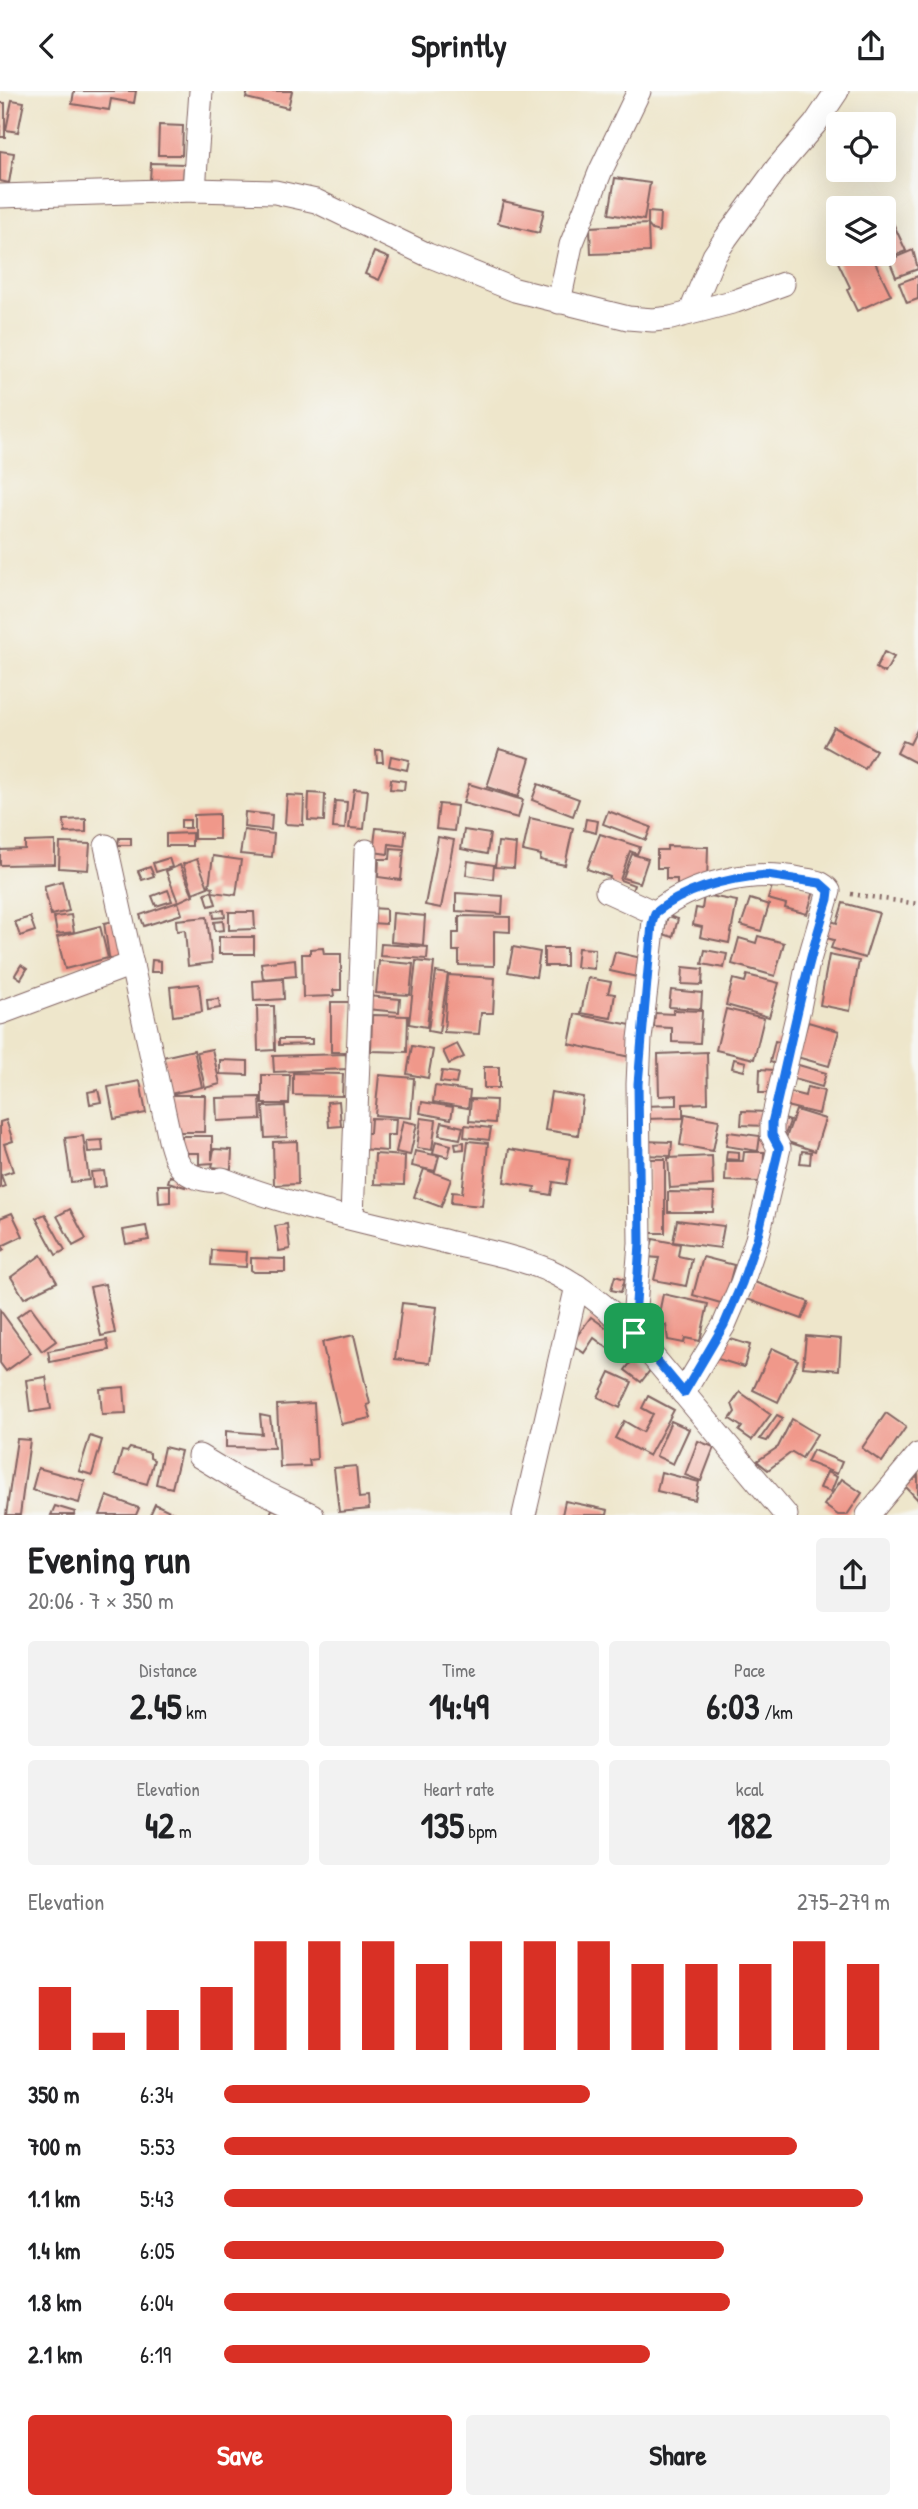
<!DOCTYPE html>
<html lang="en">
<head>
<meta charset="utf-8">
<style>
	body { margin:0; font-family:"Patrick Hand",sans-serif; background:#f2f2f2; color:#202124; height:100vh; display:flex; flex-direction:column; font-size:26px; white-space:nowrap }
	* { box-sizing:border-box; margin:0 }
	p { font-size:23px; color:#757577 }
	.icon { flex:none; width:38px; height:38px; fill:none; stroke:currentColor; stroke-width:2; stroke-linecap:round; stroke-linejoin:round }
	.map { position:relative; height:1424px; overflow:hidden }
	.sheet { display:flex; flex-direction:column; background:#fff; flex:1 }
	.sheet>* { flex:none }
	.tools { position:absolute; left:826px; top:21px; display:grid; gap:14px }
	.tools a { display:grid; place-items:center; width:70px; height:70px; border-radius:7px; background:#fff; box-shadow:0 7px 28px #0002; font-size:35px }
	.pin { position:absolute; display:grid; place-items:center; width:60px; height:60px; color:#fff; margin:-30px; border-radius:14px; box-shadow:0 4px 10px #0006 }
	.round { display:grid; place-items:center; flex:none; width:74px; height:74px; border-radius:7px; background:#f2f2f2 }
	.summary { display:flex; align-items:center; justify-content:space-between; height:119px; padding:0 28px }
	h1 { font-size:38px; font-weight:700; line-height:52px }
	.figures { display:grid; grid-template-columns:repeat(3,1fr); gap:10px; height:119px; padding:7px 28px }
	.figures div { display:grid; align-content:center; border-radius:7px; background:#f2f2f2; text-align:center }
	.figures b { font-size:35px; font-weight:700 }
	.figures small { font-size:19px; font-weight:400 }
	.figures p { font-size:19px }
	.chart { height:196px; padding:14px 28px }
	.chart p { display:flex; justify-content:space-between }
	.chart svg { width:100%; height:126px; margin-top:7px; stroke:#d93025; stroke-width:6 }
	.cta { display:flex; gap:14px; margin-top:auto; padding:14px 28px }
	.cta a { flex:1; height:80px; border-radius:7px; background:#d93025; color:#fff; font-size:28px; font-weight:700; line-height:80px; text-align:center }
	.cta a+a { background:#f2f2f2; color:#202124 }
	ul { padding:0 28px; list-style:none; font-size:23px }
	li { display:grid; grid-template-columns:112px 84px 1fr; align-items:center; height:52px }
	li i { height:18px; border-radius:9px; background:#d93025 }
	header { display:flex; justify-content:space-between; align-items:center; height:91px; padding:0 28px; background:#fff; font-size:32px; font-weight:700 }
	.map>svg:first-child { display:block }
</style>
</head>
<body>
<header><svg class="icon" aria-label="back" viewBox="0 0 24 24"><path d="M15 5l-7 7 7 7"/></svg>Sprintly<svg class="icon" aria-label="share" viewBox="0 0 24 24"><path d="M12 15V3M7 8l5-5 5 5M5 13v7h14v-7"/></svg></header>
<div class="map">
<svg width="918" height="1424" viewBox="0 0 918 1424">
	<rect width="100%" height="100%" fill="#f6f6f2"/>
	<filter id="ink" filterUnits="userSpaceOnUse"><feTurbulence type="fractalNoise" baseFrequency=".0143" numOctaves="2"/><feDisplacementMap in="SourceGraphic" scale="14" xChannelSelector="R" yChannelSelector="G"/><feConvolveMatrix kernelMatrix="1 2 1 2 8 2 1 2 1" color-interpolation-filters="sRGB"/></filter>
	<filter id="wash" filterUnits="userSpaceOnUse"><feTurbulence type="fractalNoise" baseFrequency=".00686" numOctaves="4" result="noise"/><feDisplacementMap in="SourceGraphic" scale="28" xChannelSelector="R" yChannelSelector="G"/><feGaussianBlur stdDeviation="1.57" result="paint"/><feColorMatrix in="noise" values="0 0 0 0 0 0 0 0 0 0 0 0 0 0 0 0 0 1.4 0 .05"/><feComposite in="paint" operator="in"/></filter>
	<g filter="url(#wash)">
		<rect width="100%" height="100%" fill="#eee6cb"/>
		<g id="blocks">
			<!-- building -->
			<g fill="#f0988a">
				<path d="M74 0H136L134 12 111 8 109 19 72 13Z"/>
				<path d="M248 0H292L288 17 246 7Z"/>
				<path d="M12 9 24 11 18 41 6 39Z"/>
				<rect x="0" y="12" width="5" height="34"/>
				<path d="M159 34 183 35 182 64H158Z"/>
				<path d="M0 60 14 62 9 92 0 90Z"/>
				<path d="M151 72 184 73 183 91 150 90Z"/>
				<path d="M615 87 650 92 644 129 609 123Z"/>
				<path d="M503 110 544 119 539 142 498 132Z"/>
				<path d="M887 119 906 160 885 168 884 120Z"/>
				<path d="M648 121 660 122 659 141 652 139 648 134 649 161 591 163 590 136 648 133Z"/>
				<path d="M913 159 918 178 896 186 889 169Z"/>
				<path d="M374 161 389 167 379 189 365 183Z"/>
				<path d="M839 163H871L891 204 857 220 847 199 850 196 835 165Z"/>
				<path d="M918 185V208L907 212 899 192Z"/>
				<path d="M884 561 894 566 885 582 876 577Z"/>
				<path d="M834 636 876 659 865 678 824 655Z"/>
				<path d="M918 637V673L897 662 903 650 910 653Z"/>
				<path d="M499 658 530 667 518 706 487 696Z"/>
				<path d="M376 659H382L383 671H377Z"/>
				<path d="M391 665 409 669 407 679 389 675Z"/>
				<path d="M391 688 405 690 404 699 390 698Z"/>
				<path d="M469 693 523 709 518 727 463 712Z"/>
				<path d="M538 693 579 708 573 725 532 709Z"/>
				<path d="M354 698 368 699 364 738 349 737Z"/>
				<path d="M309 702 325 703 324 730 308 729Z"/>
				<path d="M287 704 304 705 303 734 285 733Z"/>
				<path d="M335 710 347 711 345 738 333 737Z"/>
				<path d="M439 713 457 715 454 740 436 738Z"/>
				<path d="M608 720 651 736 646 749 603 733Z"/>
				<path d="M245 721 272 724 271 739 244 736Z"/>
				<path d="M219 723V748H194V724Z"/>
				<path d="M530 727 573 737 565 774 540 769 541 764 523 760Z"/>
				<path d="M86 728V741L65 742 64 729Z"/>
				<path d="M586 728 598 730 596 742 584 739Z"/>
				<rect x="181" y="729" width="9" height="8"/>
				<path d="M376 737 406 740 404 755 389 753 388 763 373 761Z"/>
				<path d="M244 739 274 743 272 766 240 763Z"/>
				<path d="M464 739 490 743 487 763 461 758Z"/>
				<path d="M192 742V755H166V743Z"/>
				<path d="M600 743 640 756 637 763 630 760 620 789 634 794 632 800 609 792 610 786 587 778Z"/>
				<path d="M438 746 454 749 441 817 425 814Z"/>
				<path d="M119 747H131V754H118Z"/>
				<path d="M55 750V773L0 774V759L25 758V751Z"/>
				<path d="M498 751 516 753 514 777 495 776Z"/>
				<path d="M60 752 90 753 88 779 59 777Z"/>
				<path d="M667 755 708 756 707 791 677 795V788H666V777H657V759H667Z"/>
				<path d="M391 757 404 758 401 789 378 786 379 768H390Z"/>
				<path d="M632 763 648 768 640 792 623 787Z"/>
				<path d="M213 765 241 769 236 804 212 801 213 796 209 795Z"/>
				<path d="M169 767 172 776 156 781 153 772Z"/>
				<path d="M197 768 208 796 193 802 183 773Z"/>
				<path d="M468 770 494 774 493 788 466 784Z"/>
				<path d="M180 774 193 804 178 811 166 780Z"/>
				<path d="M150 776 154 785 142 789 138 780Z"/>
				<path d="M774 789 814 800 807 823 785 817 786 813 768 808Z"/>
				<path d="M62 790 69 820 51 824 44 795Z"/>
				<path d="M168 799 172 810 156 815 152 805Z"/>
				<path d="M212 800 216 813 209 815 205 802Z"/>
				<path d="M456 802 503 805 502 823 456 820Z"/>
				<path d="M704 804 737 810 729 852 700 846 702 836 693 834 696 817 702 818Z"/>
				<path d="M750 808 769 814 761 840 741 834Z"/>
				<path d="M178 811 182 823 144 835 140 824Z"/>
				<path d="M843 812 879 822 865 867 831 857 834 849 823 846 828 829 837 832Z"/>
				<path d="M371 817 386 818V833L371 832Z"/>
				<path d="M224 819 225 826 214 827 213 820Z"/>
				<path d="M229 821H254L255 838 229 839Z"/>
				<path d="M393 822 425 825 423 854 391 851Z"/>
				<path d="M71 824 74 841 57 843 54 826Z"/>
				<path d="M459 825 510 826V841L494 840V875L459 874V860H453V842H459Z"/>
				<path d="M668 825 678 828 673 846 663 843Z"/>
				<path d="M30 826 35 840 20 845 15 831Z"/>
				<path d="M207 826 212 872 188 875 185 839 177 840 176 829Z"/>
				<path d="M120 829 127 870 110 872 104 832Z"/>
				<path d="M223 830 224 839 215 840 214 831Z"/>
				<path d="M100 835 108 867 65 878 57 846Z"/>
				<path d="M758 845 784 852 775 885 732 873 739 847 756 852Z"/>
				<rect x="219" y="846" width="35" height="17"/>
				<path d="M381 853 428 856 427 868 380 865Z"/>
				<path d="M513 856 540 861 536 886 508 881Z"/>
				<path d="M323 857 324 863H341V899H333L334 905 303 906 302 863H310V858Z"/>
				<rect x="544" y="857" width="22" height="18"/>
				<path d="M578 857 595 858 594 878 576 876Z"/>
				<path d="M705 859 727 863 724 877 702 873Z"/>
				<path d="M615 861 641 867 637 886 610 880Z"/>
				<path d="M829 864 859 870 850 920 820 914Z"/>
				<path d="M295 868 296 885 263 888 261 872Z"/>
				<path d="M152 869 161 870V881H151Z"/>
				<path d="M379 870 413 873 410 904 376 902Z"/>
				<path d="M416 870 434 872 427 936 409 933Z"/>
				<path d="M21 874 27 878 21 888 15 884Z"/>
				<path d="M683 876 703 878 702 894 682 893Z"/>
				<path d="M436 881 448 883 439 942 428 940Z"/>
				<path d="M448 884 495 887 493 922H481L479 943 444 941Z"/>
				<path d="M747 884 779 892 769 926 726 914 733 888 745 891Z"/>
				<path d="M588 887 611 891 608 902 615 903 611 927 581 922Z"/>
				<path d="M283 888 284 908 254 910 253 890Z"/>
				<path d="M199 893 202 921 173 925 170 896Z"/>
				<path d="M671 899 702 902 701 918 669 916Z"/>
				<path d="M367 905 400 908 399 921 366 918Z"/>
				<path d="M219 908 220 917 208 919 207 909Z"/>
				<rect x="331" y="911" width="19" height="50"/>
				<path d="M257 915H274L275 959 258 960Z"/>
				<path d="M726 918 764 927 754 968 716 959Z"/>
				<path d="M673 919 702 920 700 952 672 951V937L654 936 655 922 673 923Z"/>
				<path d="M575 923 636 935 630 966 569 953Z"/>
				<path d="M372 924 408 925 407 961 371 960Z"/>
				<path d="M808 931 839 940 829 975 797 966Z"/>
				<path d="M279 948H312V953L279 954Z"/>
				<path d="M775 950 789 953 783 975 770 971Z"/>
				<path d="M457 953 464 966 449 973 443 960Z"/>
				<path d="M412 955 433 959 428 987 407 983Z"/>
				<path d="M212 958 220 993 205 997 197 961Z"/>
				<path d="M194 959 202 996 170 1003 163 966Z"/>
				<path d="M707 961 708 1012 683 1013V1027L644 1028 643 1015 677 1014V1004L659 1005 658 963Z"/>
				<path d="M346 963 347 978 274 981 273 965Z"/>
				<path d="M734 968 746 971 744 980 732 977Z"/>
				<path d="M220 969 248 970V984L220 983Z"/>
				<path d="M795 973 826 982 822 996 791 987Z"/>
				<rect x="484" y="976" width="15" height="21"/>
				<path d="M760 978 773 979 771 1002H759Z"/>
				<path d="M442 980 458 982 456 993 440 991Z"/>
				<path d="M293 982 343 983 342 1005 293 1004Z"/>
				<path d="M262 984H290L289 1013H262Z"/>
				<path d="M379 984 414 987 411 1027 375 1024Z"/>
				<path d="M140 990 146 1022 114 1028 108 996Z"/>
				<path d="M435 995 470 1000 468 1017 433 1011Z"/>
				<path d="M807 996 824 1000 819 1023 782 1014 785 1000 805 1005Z"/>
				<path d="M98 999 101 1011 90 1013 88 1001Z"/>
				<path d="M551 1001 583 1006 578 1044 545 1039Z"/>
				<path d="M170 1004H205L204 1041H172Z"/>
				<path d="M260 1006 261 1028 217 1030 216 1007Z"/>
				<path d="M471 1008 496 1009 495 1032 469 1030Z"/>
				<path d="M339 1010 341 1035 329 1036 327 1011Z"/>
				<path d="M422 1011 453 1016 451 1028 420 1022Z"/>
				<path d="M285 1015 287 1046 265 1047 263 1016Z"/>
				<path d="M796 1019 825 1028 815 1060 785 1050Z"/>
				<path d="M742 1020 767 1021 766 1035 741 1034Z"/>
				<path d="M685 1023 719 1029 713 1060 680 1054Z"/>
				<path d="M778 1026 790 1030 785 1044 773 1040Z"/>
				<path d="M371 1027 396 1028 395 1044H387V1060L360 1058 361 1042H370Z"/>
				<path d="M421 1027 436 1029 432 1059 417 1057Z"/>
				<path d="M6 1029 13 1050 4 1053 13 1080 1 1084 5 1095 0 1097V1031Z"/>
				<path d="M403 1030 417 1033 410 1064 396 1061Z"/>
				<path d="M442 1031 463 1036 460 1048 439 1044Z"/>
				<path d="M465 1034 491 1037 489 1049 464 1046Z"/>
				<path d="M728 1041 760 1045 758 1060 726 1055Z"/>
				<path d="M83 1045 89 1089 71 1091 65 1047Z"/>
				<path d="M182 1045H212V1069L214 1058 232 1059 231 1078 212 1076 213 1072 199 1073V1062H182Z"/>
				<path d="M102 1049 103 1060 88 1061 87 1050Z"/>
				<path d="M297 1050 298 1093 274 1094 273 1051Z"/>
				<path d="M436 1050 451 1054 448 1066 433 1062Z"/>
				<path d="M468 1050 488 1052 482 1115 451 1112 452 1101 462 1102Z"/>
				<path d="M643 1050 672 1051 671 1065 642 1064Z"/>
				<path d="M464 1051V1058L456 1059 455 1052Z"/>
				<path d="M509 1058 570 1068 566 1093 553 1091 551 1104 534 1101 535 1096 504 1091Z"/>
				<path d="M415 1060 439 1065 435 1080 412 1075Z"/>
				<path d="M727 1060 739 1061V1069L726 1068Z"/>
				<path d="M802 1060 811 1061 810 1073 800 1072Z"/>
				<path d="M744 1061H764L763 1091 725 1090 726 1070H743Z"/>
				<path d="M375 1063 405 1065 404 1094 374 1093Z"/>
				<path d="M712 1065 713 1094 670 1097 668 1067Z"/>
				<rect x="648" y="1068" width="17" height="74"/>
				<path d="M424 1078 451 1088 441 1116 414 1106Z"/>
				<path d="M104 1080 106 1095 93 1097 91 1081Z"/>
				<path d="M170 1085 187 1089 185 1096 168 1091Z"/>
				<path d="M158 1094H170V1111L159 1112Z"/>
				<path d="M668 1101 714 1102 713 1121H668Z"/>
				<path d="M70 1118 86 1148 73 1155 57 1125Z"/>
				<path d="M12 1122 23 1145 2 1155 4 1158 0 1161V1127Z"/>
				<path d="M45 1123 65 1159 56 1164 36 1127Z"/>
				<path d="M677 1129 724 1135 720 1157 673 1151Z"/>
				<path d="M287 1133 290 1158 279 1160 275 1135Z"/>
				<path d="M146 1135 149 1149 126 1153 123 1139Z"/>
				<path d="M653 1148 680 1153 678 1165 692 1168 686 1195 654 1189 659 1167 648 1166Z"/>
				<path d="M212 1159 247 1161 246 1176 211 1174Z"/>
				<path d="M41 1164 57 1191 24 1207 11 1186Z"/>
				<path d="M703 1166 734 1174 724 1213 693 1204Z"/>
				<path d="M251 1167 285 1168V1181H254L251 1179Z"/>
				<path d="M615 1185 625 1188 621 1201 611 1199Z"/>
				<path d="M754 1191 809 1211 802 1228 747 1208Z"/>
				<path d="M105 1193 115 1242 101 1245 90 1196Z"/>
				<path d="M663 1203 708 1213 700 1250 685 1247 684 1252 668 1249 666 1234 657 1232Z"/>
				<path d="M402 1212 437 1216 430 1272 395 1268Z"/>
				<path d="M31 1216 56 1250 42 1260 17 1226Z"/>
				<path d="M0 1219 31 1262 6 1280 0 1272Z"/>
				<path d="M591 1226 618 1245 609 1258 594 1247 584 1262 571 1253Z"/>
				<path d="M354 1244 370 1313 367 1314 371 1327 341 1333 322 1251Z"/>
				<path d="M806 1245 841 1248 839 1279 803 1276Z"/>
				<path d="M724 1246 750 1254 744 1276 718 1268Z"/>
				<path d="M107 1249 109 1259 50 1271 48 1260Z"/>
				<path d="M772 1257 798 1269 778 1311 753 1299Z"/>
				<path d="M635 1266 651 1278 641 1291 625 1279Z"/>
				<path d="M610 1281 632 1291 620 1317 598 1306Z"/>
				<path d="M46 1286 51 1318 30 1321 26 1289Z"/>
				<path d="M124 1296 126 1322 102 1323 100 1298Z"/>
				<path d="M740 1301 771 1323 752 1349 739 1340 742 1336 730 1328 735 1321 732 1313Z"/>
				<path d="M648 1305 674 1319 649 1365 615 1347 624 1330 643 1341 653 1323 642 1317Z"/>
				<path d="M314 1312 317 1368 309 1369 310 1375 280 1376 277 1314Z"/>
				<path d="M886 1322 906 1336 882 1371 862 1357Z"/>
				<path d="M260 1324 270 1326 274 1357 226 1356V1340L262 1343Z"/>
				<path d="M777 1324 783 1327 767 1350 760 1348Z"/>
				<path d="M792 1328 817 1343 802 1367 792 1361 768 1379 757 1370 778 1356Z"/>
				<path d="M671 1330 689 1338 673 1373 656 1365Z"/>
				<path d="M90 1345 102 1349 92 1384 79 1380Z"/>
				<path d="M17 1348 30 1349 20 1424H6Z"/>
				<path d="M698 1350 714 1356 701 1390 685 1384Z"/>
				<path d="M164 1356 181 1360 172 1397 156 1393Z"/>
				<path d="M130 1357 150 1362V1367L154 1369 147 1393 115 1384 122 1360 127 1361Z"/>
				<path d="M813 1359 842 1371 837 1383 807 1371Z"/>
				<path d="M356 1375 359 1407 368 1406 369 1418 339 1421 334 1377Z"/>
				<path d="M38 1377 85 1390 79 1412 32 1399Z"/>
				<path d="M661 1381 699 1391 695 1409 657 1400Z"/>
				<path d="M827 1381 837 1386 831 1401 820 1397Z"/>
				<path d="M918 1384V1409L906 1396Z"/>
				<path d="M842 1388 862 1402 847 1424H838L824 1414Z"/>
				<path d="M107 1405 139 1417 136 1424H100Z"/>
				<path d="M565 1410 608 1419 607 1424H562Z"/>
				<path d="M155 1413 178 1424H150Z"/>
				<path d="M55 1415 75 1421 74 1424H51Z"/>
				<path d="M272 1418 288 1424H270Z"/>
			</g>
		</g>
	</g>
	<g filter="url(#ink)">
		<use href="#blocks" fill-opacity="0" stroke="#836563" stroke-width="2"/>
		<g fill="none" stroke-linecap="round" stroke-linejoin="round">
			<!-- minor casing -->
			<g stroke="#836563" stroke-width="25">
				<g id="minor">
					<path d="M194 99 201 0"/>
					<path d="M0 105 194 99 275 101 316 110 428 164 515 199 628 227 653 229 671 227 736 210 783 193"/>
					<path d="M559 211 571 154 601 79 639 0"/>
					<path d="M691 220 714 165 726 147 778 76 815 33 837 0"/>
					<path d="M106 755 170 1049C173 1059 176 1073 185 1080 193 1087 213 1092 222 1088 297 1118 378 1133 455 1153 485 1160 519 1167 548 1179 581 1194 608 1217 633 1242L786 1424"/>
					<path d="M607 800 655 822 640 948 638 993 640 1152 633 1242"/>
					<path d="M655 822C693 791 752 778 800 788 812 790 822 790 829 800L807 876 799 917 772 1032V1044L779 1057 757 1148 742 1192 724 1234 683 1302"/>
					<path d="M0 922 132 873"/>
					<path d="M352 1126 366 760"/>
					<path d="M199 1365 237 1388 312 1424"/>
					<path d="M524 1424 577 1195"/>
					<path d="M868 1424 918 1364"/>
				</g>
			</g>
			<!-- path -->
			<path stroke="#836563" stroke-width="4.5" stroke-dasharray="2 5" stroke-linecap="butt" d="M851 803 918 813"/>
			<!-- minor -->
			<use href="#minor" stroke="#fff" stroke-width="23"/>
		</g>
	</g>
	<g fill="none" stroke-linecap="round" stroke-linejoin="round" filter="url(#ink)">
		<!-- route casing -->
		<g stroke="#fff" stroke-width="14">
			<path id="route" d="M767 784 820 792 829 800 828 808C804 882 790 957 772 1032V1044L779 1057 757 1148 742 1192 724 1234 684 1302 634 1242 640 1152 638 993 652 833 655 822C686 797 728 787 767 784Z"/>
		</g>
		<!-- route -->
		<use href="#route" stroke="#1a73e8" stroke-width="9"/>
	</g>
</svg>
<div class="tools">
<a><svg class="icon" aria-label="locate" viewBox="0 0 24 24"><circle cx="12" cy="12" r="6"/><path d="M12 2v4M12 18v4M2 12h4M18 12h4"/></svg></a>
<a><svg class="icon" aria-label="layers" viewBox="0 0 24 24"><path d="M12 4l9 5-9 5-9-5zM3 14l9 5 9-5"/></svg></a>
</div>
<div class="pin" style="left:634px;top:1242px;background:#1e9e55"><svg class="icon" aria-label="arrive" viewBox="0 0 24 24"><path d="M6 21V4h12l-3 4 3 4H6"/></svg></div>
</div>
<section class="sheet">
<div class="summary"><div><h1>Evening run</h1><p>20:06 · 7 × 350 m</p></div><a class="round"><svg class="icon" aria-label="share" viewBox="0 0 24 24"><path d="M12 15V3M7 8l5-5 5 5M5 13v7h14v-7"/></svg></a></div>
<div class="figures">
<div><p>Distance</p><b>2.45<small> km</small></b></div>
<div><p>Time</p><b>14:49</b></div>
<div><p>Pace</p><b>6:03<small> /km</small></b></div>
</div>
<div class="figures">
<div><p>Elevation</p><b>42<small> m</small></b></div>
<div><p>Heart rate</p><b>135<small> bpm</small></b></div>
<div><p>kcal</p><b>182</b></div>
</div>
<div class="chart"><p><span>Elevation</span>275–279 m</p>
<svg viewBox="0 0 160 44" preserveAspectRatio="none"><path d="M5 44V22M15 44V38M25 44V30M35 44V22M45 44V6M55 44V6M65 44V6M75 44V14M85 44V6M95 44V6M105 44V6M115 44V14M125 44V14M135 44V14M145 44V6M155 44V14"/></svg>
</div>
<ul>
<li><b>350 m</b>6:34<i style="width:55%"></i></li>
<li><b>700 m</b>5:53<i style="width:86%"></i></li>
<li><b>1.1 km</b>5:43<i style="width:96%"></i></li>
<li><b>1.4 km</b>6:05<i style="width:75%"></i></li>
<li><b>1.8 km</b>6:04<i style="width:76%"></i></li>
<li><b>2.1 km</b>6:19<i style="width:64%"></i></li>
</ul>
<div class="cta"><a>Save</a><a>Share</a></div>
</section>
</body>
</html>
